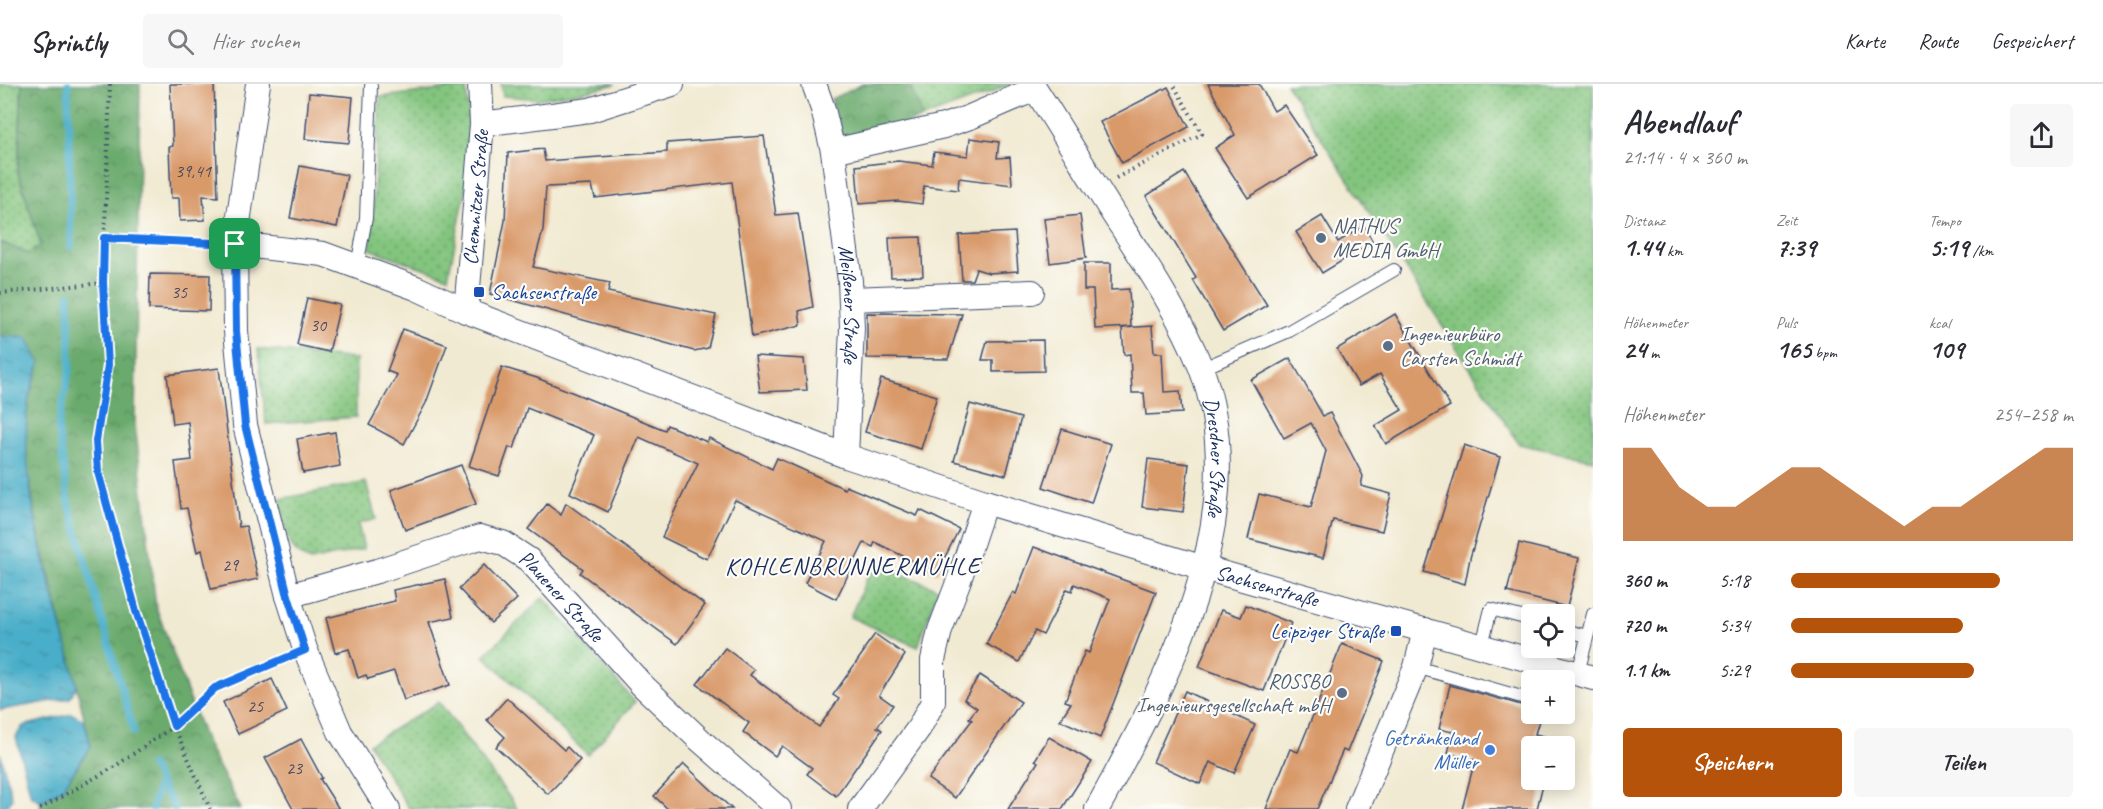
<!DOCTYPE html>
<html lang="de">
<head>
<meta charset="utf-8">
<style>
	body { margin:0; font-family:Caveat,sans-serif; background:#f7f7f7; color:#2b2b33; height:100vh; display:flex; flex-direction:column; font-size:22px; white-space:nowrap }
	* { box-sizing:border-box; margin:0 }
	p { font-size:20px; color:#7c7c81 }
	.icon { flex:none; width:33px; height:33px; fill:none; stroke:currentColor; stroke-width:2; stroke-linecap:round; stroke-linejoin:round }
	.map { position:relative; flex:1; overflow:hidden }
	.side { display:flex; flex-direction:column; background:#fff; width:510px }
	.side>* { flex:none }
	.fabs { position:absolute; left:1521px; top:520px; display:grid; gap:12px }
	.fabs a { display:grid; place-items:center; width:54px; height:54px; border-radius:6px; background:#fff; box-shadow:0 3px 15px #0003; font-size:30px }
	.pin { position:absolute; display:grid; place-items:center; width:51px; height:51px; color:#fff; margin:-26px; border-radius:12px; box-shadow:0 3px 9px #0006 }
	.round { display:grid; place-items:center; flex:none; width:63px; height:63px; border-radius:6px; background:#f7f7f7 }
	.summary { display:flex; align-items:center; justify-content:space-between; height:102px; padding:0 30px }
	h1 { font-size:33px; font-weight:700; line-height:45px }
	.stats { display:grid; grid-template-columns:repeat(3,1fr); gap:9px; height:102px; padding:6px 30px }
	.stats div { display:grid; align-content:center }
	.stats b { font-size:26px; font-weight:700 }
	.stats small { font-size:16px; font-weight:400 }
	.stats p { font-size:16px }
	.chart { height:168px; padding:12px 30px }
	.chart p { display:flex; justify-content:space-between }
	.chart svg { width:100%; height:108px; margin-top:6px; fill:#b45309; opacity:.7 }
	.primary-button { display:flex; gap:12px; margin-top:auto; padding:12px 30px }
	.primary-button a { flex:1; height:69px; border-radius:6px; background:#b45309; color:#fff; font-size:24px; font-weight:700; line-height:69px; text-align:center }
	.primary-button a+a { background:#f7f7f7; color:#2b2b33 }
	ul { padding:0 30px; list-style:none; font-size:20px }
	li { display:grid; grid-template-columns:96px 72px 1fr; align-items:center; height:45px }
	li i { height:15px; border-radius:8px; background:#b45309 }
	header { display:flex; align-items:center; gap:36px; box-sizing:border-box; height:84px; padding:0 30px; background:#fff; border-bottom:2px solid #e1e1e2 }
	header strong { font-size:28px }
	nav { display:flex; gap:33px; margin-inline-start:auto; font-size:21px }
	.search { width:420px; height:54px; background:#f7f7f7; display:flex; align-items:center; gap:15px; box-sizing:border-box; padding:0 21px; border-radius:6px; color:#7c7c81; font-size:22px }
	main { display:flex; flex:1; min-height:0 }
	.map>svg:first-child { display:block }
</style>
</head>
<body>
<header>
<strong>Sprintly</strong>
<div class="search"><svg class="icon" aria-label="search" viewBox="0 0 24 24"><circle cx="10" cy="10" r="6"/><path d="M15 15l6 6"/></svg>Hier suchen</div>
<nav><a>Karte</a><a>Route</a><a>Gespeichert</a></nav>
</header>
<main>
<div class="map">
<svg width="1593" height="725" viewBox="0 0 1593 725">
	<defs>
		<pattern id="grass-dots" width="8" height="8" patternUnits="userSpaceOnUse" patternTransform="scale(1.5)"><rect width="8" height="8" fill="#83c57e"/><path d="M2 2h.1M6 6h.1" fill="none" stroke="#6aa06a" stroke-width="1.8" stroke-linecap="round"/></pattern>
		<pattern id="forest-crowns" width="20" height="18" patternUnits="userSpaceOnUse" patternTransform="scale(1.5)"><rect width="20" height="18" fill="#6aaa6d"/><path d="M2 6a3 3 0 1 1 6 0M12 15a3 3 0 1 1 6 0" fill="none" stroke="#568b5d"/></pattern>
		<pattern id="water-ripples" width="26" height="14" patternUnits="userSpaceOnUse" patternTransform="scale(1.5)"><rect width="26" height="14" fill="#4aaec9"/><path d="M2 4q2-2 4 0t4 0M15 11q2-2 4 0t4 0" fill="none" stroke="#3d8ea6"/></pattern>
	</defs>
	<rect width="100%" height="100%" fill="#fdfcf7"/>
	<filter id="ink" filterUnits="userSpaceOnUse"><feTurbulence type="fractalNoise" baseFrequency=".0167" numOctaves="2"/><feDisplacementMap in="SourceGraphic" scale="12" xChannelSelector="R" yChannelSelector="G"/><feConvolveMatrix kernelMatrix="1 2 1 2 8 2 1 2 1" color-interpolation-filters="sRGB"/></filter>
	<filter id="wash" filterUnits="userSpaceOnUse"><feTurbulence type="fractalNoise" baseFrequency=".008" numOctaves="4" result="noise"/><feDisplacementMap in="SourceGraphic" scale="24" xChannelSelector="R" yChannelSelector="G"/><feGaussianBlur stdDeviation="1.35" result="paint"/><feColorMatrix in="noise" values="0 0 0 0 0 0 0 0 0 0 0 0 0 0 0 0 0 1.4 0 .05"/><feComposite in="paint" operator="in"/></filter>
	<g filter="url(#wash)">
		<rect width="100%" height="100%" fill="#f1ead2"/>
		<!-- grass -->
		<g fill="url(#grass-dots)" stroke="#4f7a6e" stroke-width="1.5">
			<path d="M0 0H22L18 89 41 161 28 170 0 158Z"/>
			<path d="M501 0H616L587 7 538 15 503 12Z"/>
			<path d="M909 0H1010L1011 1 923 34Z"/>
			<path d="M1286 0H1593V376L1519 360Z"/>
			<path d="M466 3 470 39 466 106 448 193 370 165 380 13Z"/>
			<path d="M258 265 356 275V333L266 340Z"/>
			<path d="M366 398 376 435 358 440 364 465 310 477C284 468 284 439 280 415Z"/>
			<path d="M874 478 938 505 918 563 850 533Z"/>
			<path d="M543 513 635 618 588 671 484 572Z"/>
			<path d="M439 618 513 718 517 725H409L369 660Z"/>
		</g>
		<!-- forest -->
		<g fill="url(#forest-crowns)" stroke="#426c66" stroke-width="1.5">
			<path d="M22 0H140L135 340 156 523 205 656 241 725H40L41 717 63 704 91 662 36 438 25 366 28 316 40 279 27 254 0 252V158L28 170 41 161 18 89Z"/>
			<path d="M863 0H909L923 34 843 58 831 15Z"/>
		</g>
		<!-- water -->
		<g fill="url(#water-ripples)" stroke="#326e94" stroke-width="1.5">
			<path d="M0 252 27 254 40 279C36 292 30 306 28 319 18 409 55 514 77 601L70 614 0 626Z"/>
			<path d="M72 630 84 636 91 662 63 704 41 717 31 712 16 653 23 642Z"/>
			<path d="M0 669 12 714 6 725H0Z"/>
		</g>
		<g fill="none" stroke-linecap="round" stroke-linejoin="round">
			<!-- stream -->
			<g stroke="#4aaec9" stroke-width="7">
				<path d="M68 0 71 163"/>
				<path d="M69 211 70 283 58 342 68 416 134 648"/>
				<path d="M151 681 159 697 152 725"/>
				<path d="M159 697 175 725"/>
			</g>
		</g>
		<g id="blocks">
			<!-- building -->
			<g fill="#d99a6b">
				<path d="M170 0H214L218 113 203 112 205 136 180 137 179 114H171L169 63 173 62Z"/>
				<path d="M1208 0H1259L1274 27 1284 21 1318 71 1248 114 1215 64 1235 51Z"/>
				<path d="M1168 3 1189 43 1122 79 1100 38Z"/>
				<path d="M309 9 353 13 349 59 305 55Z"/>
				<path d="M764 52 776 131 798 129 813 223 799 227 801 241 752 253 732 98 595 114 592 101 546 103 543 146 533 183 610 199 608 208 716 231 708 264 694 267 490 210 505 137 508 69 543 65 545 77 667 68V59Z"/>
				<path d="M970 54 999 58 997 74 1010 73 1012 101 959 94 958 106 924 102 922 120 898 117 859 120 856 82 898 77 932 81 934 68 968 72Z"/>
				<path d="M300 82 347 91 337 143 290 134Z"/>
				<path d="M1184 88 1267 221 1223 247 1193 196 1196 194 1146 112Z"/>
				<path d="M1080 131 1086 174 1050 179 1044 135Z"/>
				<path d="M1322 132 1338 158 1364 142 1373 158 1322 189 1296 148Z"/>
				<path d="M1015 148 1018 187 989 189 976 185 972 196H962L959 151Z"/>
				<path d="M921 153 923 192 891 193 889 154Z"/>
				<path d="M1084 179H1111V206L1129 205 1131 243 1095 245 1093 206H1084Z"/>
				<path d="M150 190 210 191 209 227 149 225Z"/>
				<path d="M307 214 340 221 329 268 297 261Z"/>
				<path d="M867 229 962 230 948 275 867 274Z"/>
				<path d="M1395 230 1450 322 1386 360 1375 342 1402 326 1380 290 1359 302 1337 265Z"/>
				<path d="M1152 242 1154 269H1162L1164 308 1180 307 1182 329 1146 331 1144 309H1132L1130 270 1124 271 1122 244Z"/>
				<path d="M403 245 447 261 426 319 404 360 369 341 397 291 387 287Z"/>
				<path d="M1043 256 1044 287 993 288V276H982L987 257Z"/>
				<path d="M755 272 804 275 807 306 760 308Z"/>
				<path d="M1290 274 1323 332 1330 329 1363 392 1361 402 1391 410 1382 447 1333 436 1323 474 1248 455 1259 410 1311 423 1326 367 1311 339 1284 354 1251 296Z"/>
				<path d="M502 283 537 294 665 346 667 341 707 358 709 354 772 385 777 374 845 405 846 402 917 432 920 426 959 445 937 489 875 458 873 463 864 459 836 515 805 499 826 457 735 416 707 475 662 453 698 379 639 353 608 428 570 409 594 351 527 324 514 365 509 363 499 392 469 382Z"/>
				<path d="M219 284 239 443 246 442 258 495 211 505 202 466 197 468 187 424 181 425 175 378 192 376 188 338 173 340 167 291Z"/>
				<path d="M881 295 937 312 921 365 865 348Z"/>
				<path d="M970 320 1021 334 1006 391 954 377Z"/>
				<path d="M1062 345 1111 360 1091 419 1043 403Z"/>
				<path d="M335 348 340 382 303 389 297 355Z"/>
				<path d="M1464 361 1500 373 1470 474 1465 500 1424 488Z"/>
				<path d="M1148 375 1189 380 1183 428 1142 423Z"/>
				<path d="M461 381 476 420 405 446 391 406Z"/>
				<path d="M566 419 705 521 677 560 580 489 583 485 528 445 547 420 561 431Z"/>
				<path d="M1519 459 1579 474 1567 523 1507 508Z"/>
				<path d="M1034 463 1156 508 1100 654 1060 636 1071 619 1065 617 1085 567 1089 569 1110 515 1074 500 1072 507 1067 505 1043 551 1035 547 1019 578 986 560 1013 508 1016 510Z"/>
				<path d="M484 481 517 515 491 539 459 505Z"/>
				<path d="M445 495 453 533 429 538 450 601 404 616 394 587 368 595 366 591 358 594 349 565 335 569 326 534 395 517 393 506Z"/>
				<path d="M1246 521 1291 539 1264 607 1199 583 1221 526 1241 533Z"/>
				<path d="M875 550 905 571 879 611 893 621 877 643 882 646 836 712 807 690 812 684 782 662 775 672 743 648 749 639 697 600 725 564 754 586 750 591 819 643 839 615 833 611 865 566 864 565Z"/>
				<path d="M1342 560 1384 577 1347 668 1343 666 1317 725H1266L1290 665 1298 668Z"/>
				<path d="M980 591 1021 618 955 714 928 695 972 636 969 634 977 624 964 615Z"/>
				<path d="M272 595 287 627 238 650 223 618Z"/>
				<path d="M1450 601 1532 624V630H1541L1535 650 1547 653 1544 663H1532V696H1544L1537 725H1462L1475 676 1448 669 1453 648 1439 645Z"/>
				<path d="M1185 607 1255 641 1234 689 1210 678 1200 700 1153 678Z"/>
				<path d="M507 614 564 666 567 663 580 676 548 710 496 663 505 653 487 636Z"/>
				<path d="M1049 653 1092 678 1062 725H1008L1038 678 1035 676Z"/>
				<path d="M301 655 322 694 320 695 339 725H293L265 674Z"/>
				<path d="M684 680 732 725H668L654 712Z"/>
			</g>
		</g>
	</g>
	<g filter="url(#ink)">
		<use href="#blocks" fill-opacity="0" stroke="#3b4b6f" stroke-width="1.5"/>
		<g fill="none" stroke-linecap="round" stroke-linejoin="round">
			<!-- lane casing -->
			<g stroke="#3b4b6f" stroke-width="14">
				<g id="lane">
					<path d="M357 182 366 134 371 2"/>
					<path d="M1201 285 1289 247 1394 186"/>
					<path d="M1564 546 1587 552"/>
					<path d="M1482 561 1491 525 1532 536"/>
					<path d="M1416 583 1532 616"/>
					<path d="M1578 589 1593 530"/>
				</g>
			</g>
			<!-- street casing -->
			<g stroke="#3b4b6f" stroke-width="26">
				<g id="street">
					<path d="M258 0 235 160 236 247 245 341 288 512 305 565 340 648 388 725"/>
					<path id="s1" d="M814 0 823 25 833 67 850 197 852 244 846 372"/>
					<path id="s2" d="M1032 0C1060 43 1086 87 1114 131 1146 180 1179 229 1201 284 1256 430 1166 600 1097 725"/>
					<path d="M482 40 590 26 672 0"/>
					<path d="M833 67 944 42 970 33 1035 5"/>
					<path id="s3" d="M235 160 323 170 416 204 466 227 846 372 985 418 1204 484 1593 594"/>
					<path d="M851 215 1032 208"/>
					<path id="s4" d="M466 227 482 40 480 0"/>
					<path id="s5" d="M288 512 377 487 480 453 503 459 529 476 641 600 700 656 779 725"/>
					<path d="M860 725 919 644 933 618V576L940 546 959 496 985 418"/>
					<path d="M1357 725 1416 583 1425 546"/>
				</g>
			</g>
			<!-- path -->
			<g stroke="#3b4b6f" stroke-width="4" stroke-dasharray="1.5 4.5" stroke-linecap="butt">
				<path d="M110 0 103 199 108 281 95 371 112 445 136 527 174 642 210 725"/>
				<path d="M1116 94 1202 50 1173 0"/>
				<path d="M104 154 214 159"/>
				<path d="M0 209 103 199"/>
				<path d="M40 725 114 683 174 642 215 604 286 574"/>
			</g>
			<!-- lane -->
			<use href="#lane" stroke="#fff" stroke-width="12"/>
			<!-- street -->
			<use href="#street" stroke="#fff" stroke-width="24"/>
		</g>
	</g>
	<g fill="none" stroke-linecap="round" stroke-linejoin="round" filter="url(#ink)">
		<!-- route casing -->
		<g stroke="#fff" stroke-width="12">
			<path id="route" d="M104 154 235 160 236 247 245 341 288 512 305 566 215 604 174 642 136 527 98 388 96 357 108 281 103 199Z"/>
		</g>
		<!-- route -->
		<use href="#route" stroke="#1a73e8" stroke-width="8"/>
	</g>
	<!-- markers -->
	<g fill="#5c6f8a" stroke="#fdfcf7" stroke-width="2">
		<circle cx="1321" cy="154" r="6"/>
		<circle cx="1388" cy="262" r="6"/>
		<circle cx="1342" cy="609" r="6"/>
	</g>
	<g fill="#1a4fb4" stroke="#fdfcf7" stroke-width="2">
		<rect x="473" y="202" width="12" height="12" rx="3"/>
		<rect x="1390" y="541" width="12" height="12" rx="3"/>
	</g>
	<circle fill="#3f7fe0" stroke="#fdfcf7" stroke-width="2" cx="1490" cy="666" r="6"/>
	<g text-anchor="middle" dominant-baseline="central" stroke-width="4.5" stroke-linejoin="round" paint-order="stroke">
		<!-- number labels -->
		<g font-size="18" fill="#4a4a61">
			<text x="193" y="87">39,41</text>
			<text x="179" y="208">35</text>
			<text x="318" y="241">30</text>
			<text x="230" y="481">29</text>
			<text x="255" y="622">25</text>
			<text x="294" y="684">23</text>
		</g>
		<!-- street labels -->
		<g font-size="21" fill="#1b2f5e" stroke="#fdfcf7">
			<text stroke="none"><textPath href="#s4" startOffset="114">Chemnitzer Straße</textPath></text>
			<text stroke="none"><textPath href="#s1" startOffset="224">Meißener Straße</textPath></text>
			<text stroke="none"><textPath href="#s2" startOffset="422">Dresdner Straße</textPath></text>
			<text stroke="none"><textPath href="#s3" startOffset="1090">Sachsenstraße</textPath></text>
			<text stroke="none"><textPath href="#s5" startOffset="304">Plauener Straße</textPath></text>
		</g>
		<!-- service labels -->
		<g font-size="21" fill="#4e5e75" stroke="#fdfcf7" text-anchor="start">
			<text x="1333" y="142">NATHUS<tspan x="1333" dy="24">MEDIA GmbH</tspan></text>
			<text x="1400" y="250">Ingenieurbüro<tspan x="1400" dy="24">Carsten Schmidt</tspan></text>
			<text x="1330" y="597" text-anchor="end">ROSSBO<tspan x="1330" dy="24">Ingenieursgesellschaft mbH</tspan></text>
		</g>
		<!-- transit labels -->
		<g font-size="21" fill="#164399" stroke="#fdfcf7" text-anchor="start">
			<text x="491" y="208">Sachsenstraße</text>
			<text x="1384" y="547" text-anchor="end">Leipziger Straße</text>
		</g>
		<!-- shop labels -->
		<g font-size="21" fill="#366cbe" stroke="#fdfcf7" text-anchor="end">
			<text x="1478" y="654">Getränkeland<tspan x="1478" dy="24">Müller</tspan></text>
		</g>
		<!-- quarter labels -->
		<g font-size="24" letter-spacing="1.5" fill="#1b2f5e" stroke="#fdfcf7">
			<text x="853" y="482">KOHLENBRUNNERMÜHLE</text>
		</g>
	</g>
</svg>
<div class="fabs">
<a><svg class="icon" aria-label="locate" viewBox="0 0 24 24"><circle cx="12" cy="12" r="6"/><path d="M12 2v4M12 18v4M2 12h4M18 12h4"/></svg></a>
<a>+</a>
<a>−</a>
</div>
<div class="pin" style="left:235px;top:160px;background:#1e9e55"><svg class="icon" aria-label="arrive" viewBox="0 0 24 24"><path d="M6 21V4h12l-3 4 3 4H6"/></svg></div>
</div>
<section class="side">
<div class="summary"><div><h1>Abendlauf</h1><p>21:14 · 4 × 360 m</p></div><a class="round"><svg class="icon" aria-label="share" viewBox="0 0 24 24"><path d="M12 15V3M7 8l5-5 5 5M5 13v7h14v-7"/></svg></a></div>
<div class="stats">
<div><p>Distanz</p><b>1.44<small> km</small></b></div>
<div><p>Zeit</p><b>7:39</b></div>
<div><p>Tempo</p><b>5:19<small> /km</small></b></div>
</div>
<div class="stats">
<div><p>Höhenmeter</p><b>24<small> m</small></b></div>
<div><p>Puls</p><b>165<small> bpm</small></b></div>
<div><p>kcal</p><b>109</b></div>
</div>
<div class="chart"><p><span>Höhenmeter</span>254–258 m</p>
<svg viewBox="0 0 160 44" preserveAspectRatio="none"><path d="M0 44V6L10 6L20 22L30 30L40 30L50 22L60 14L70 14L80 22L90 30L100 38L110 30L120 30L130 22L140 14L150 6L160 6V44z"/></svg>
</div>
<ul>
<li><b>360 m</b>5:18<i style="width:74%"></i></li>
<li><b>720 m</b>5:34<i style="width:61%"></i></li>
<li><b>1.1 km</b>5:29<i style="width:65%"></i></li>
</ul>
<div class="primary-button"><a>Speichern</a><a>Teilen</a></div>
</section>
</main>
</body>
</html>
